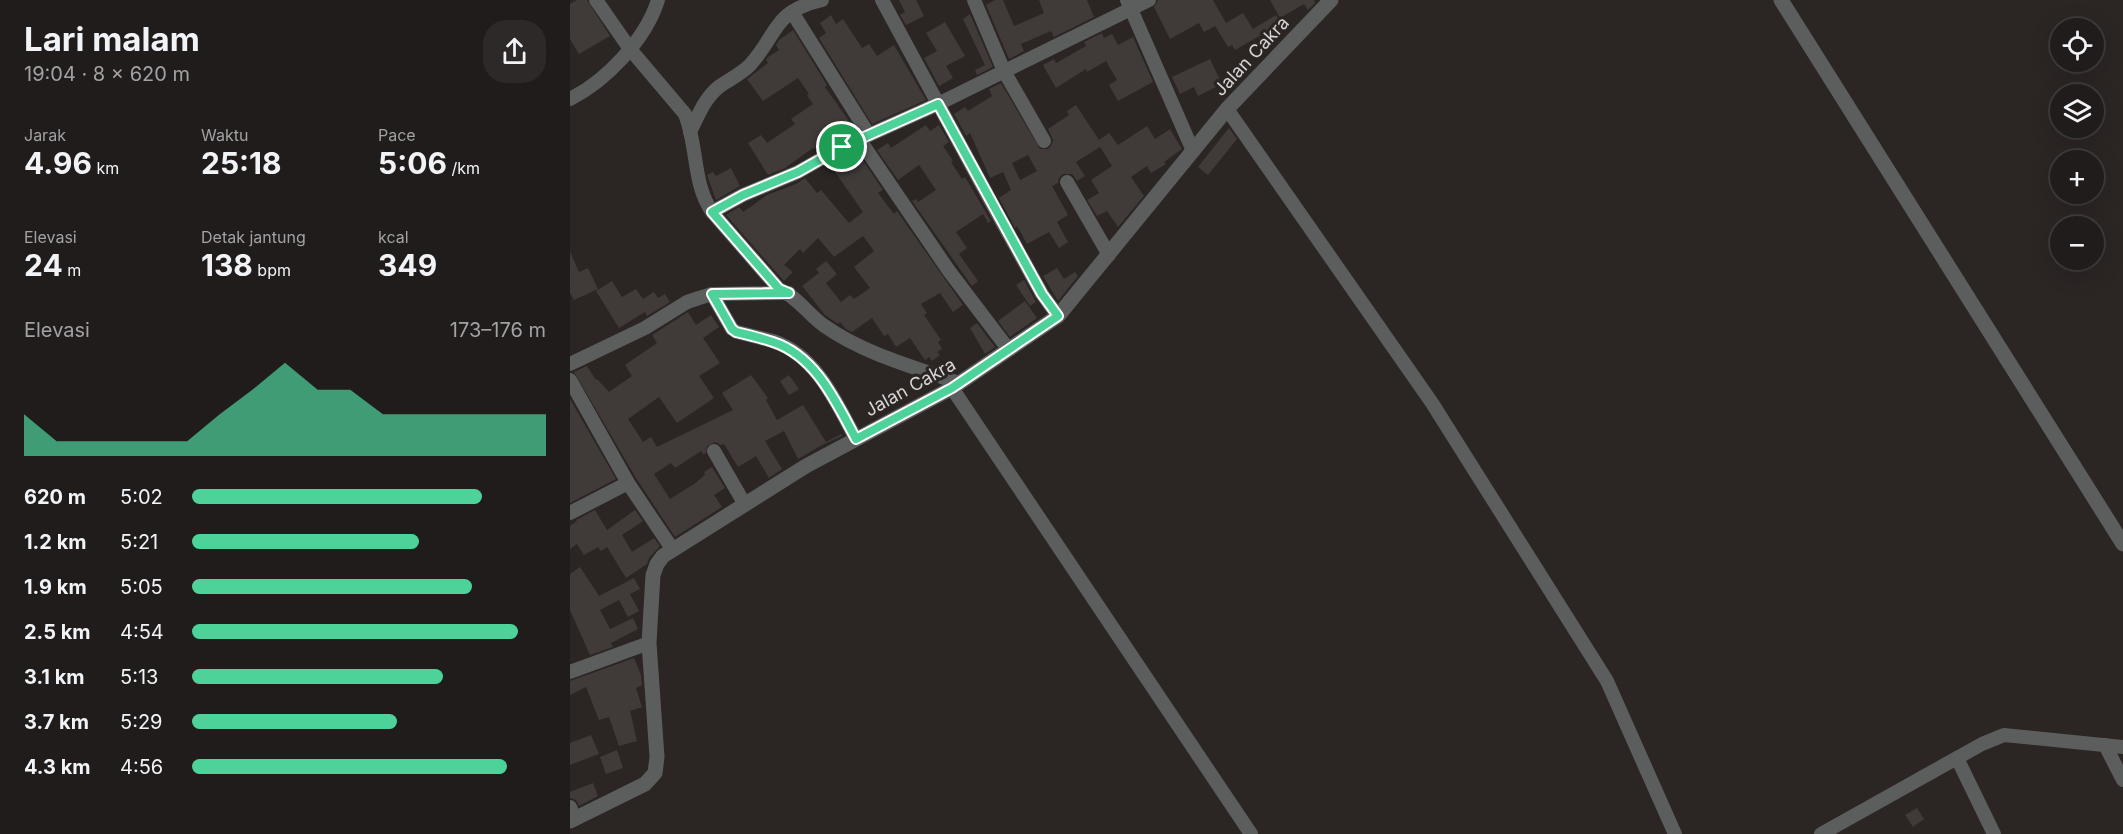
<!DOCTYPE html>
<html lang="id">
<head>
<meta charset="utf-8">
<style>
	body { margin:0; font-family:Inter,sans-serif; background:#2d2928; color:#f1f3f6; height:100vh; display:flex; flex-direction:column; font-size:22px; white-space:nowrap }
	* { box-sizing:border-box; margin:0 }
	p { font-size:20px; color:#a2a1a3 }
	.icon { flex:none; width:33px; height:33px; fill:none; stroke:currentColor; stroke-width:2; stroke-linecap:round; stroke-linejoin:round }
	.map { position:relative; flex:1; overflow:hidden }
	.sheet { display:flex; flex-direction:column; background:#201c1b; width:570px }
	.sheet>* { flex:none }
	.controls { position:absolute; left:1480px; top:18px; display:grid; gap:12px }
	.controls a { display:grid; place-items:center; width:54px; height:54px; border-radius:50%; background:#201c1b; box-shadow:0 6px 24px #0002,0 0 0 2px #3d3a3a; font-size:30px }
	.pin { position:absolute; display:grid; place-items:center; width:51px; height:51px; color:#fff; margin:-26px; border:3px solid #fff; border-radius:50%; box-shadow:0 2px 6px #0007 }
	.round { display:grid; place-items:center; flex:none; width:63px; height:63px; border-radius:24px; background:#2d2928 }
	.overview { display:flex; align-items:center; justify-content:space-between; height:102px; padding:0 24px }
	h1 { font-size:33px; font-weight:700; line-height:45px }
	.figures { display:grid; grid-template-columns:repeat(3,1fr); gap:9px; height:102px; padding:6px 24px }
	.figures div { display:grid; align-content:center }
	.figures b { font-size:30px; font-weight:700 }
	.figures small { font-size:16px; font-weight:400 }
	.figures p { font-size:16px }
	.chart { height:168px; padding:12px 24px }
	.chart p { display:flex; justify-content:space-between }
	.chart svg { width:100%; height:108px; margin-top:6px; fill:#4dd39a; opacity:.7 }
	ul { padding:0 24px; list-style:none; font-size:20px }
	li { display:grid; grid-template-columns:96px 72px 1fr; align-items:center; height:45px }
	li i { height:15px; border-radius:8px; background:#4dd39a }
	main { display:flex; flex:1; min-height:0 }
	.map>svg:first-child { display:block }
</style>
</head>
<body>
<main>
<section class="sheet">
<div class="overview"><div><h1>Lari malam</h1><p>19:04 · 8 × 620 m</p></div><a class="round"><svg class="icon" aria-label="share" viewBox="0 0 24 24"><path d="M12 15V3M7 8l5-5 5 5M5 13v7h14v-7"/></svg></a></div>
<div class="figures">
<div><p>Jarak</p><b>4.96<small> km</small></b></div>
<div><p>Waktu</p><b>25:18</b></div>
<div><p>Pace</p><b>5:06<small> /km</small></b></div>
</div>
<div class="figures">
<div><p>Elevasi</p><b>24<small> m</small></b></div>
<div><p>Detak jantung</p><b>138<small> bpm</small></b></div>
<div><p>kcal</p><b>349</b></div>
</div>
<div class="chart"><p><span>Elevasi</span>173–176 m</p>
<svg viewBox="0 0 160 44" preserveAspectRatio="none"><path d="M0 44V27L10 38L20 38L30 38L40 38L50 38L60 27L70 17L80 6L90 17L100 17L110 27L120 27L130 27L140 27L150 27L160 27V44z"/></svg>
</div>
<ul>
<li><b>620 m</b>5:02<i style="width:82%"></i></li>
<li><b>1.2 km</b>5:21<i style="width:64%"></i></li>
<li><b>1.9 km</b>5:05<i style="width:79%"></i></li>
<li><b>2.5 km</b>4:54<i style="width:92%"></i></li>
<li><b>3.1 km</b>5:13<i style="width:71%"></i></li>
<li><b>3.7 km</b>5:29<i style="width:58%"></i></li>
<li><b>4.3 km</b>4:56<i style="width:89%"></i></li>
</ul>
</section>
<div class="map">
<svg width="1553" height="834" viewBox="0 0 1553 834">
	<rect width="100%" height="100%" fill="#2b2524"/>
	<!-- building -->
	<g fill="#403a39" fill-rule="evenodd">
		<path d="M7 0H17L40 36 9 54 0 39V4Z"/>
		<path d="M329 0H346L354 16 336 25 330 15 335 12Z"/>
		<path d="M425 0H433L444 26 474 13 469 0H517L524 17 484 37 481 31 451 44 454 51 439 59 416 5Z"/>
		<path d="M588 0H643L656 23 673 13 683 29 706 15 714 27 701 35 698 31 665 50 662 45 658 47 645 26 634 32 629 23 600 39 584 7Z"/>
		<path d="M700 0H744L745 3 738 10 734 4 710 18Z"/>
		<path d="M400 14 423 67 407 75 405 70 415 65 393 19Z"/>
		<path d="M261 15 266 24 273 19 292 48 299 44 307 56 324 45 356 100 302 124 249 38 256 33 250 23Z"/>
		<path d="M375 22 395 56 376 66 383 78 369 86 354 58 367 51 356 33Z"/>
		<path d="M223 30 257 85 255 87 284 128 258 145 256 142 244 149 243 148 215 168 198 175 178 143 191 135 197 143 225 124 221 119 243 104 237 95 239 94 228 78 193 101 177 79 198 63 196 60 198 57 209 50 206 45 209 40Z"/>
		<path d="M532 33 534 38 542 34 548 45 563 37 583 82 548 101 539 85 547 80 536 61 517 72 516 69 486 88 473 65 484 59 486 63 516 46 514 42Z"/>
		<path d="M640 59 652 84 628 96 624 87 610 94 602 77Z"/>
		<path d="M431 83 470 149H478L481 146 483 140 478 129 499 115 497 111 506 105 529 140 539 133 548 145 577 126 585 139 600 129 612 149 594 162 596 164 581 173 577 166 561 177 574 196 548 227 537 211 527 216 517 200 529 193 521 180 542 166 530 147 506 162 515 176 507 181 502 174H493L489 178 488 183 482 186 498 215 487 222 498 242 489 248 479 232 457 244 447 226 445 228 429 198 441 190 433 172 420 178 400 133 396 136 384 114 395 107 398 111 422 96 419 89ZM458 155 467 171 450 180 442 163Z"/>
		<path d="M356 125 360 131 369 125 379 142 373 146 383 161 381 162 392 179 395 177 421 221 418 223 413 214 386 232 397 248 389 254 408 281 402 286 342 201 346 199 348 202 366 190 349 165 328 180 307 150 318 143 321 148Z"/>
		<path d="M659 128 667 139 638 175 628 167Z"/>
		<path d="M288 153 313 190 308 193 324 214 327 211 393 305 383 312 370 293 351 304 357 313 354 315 371 340 368 342 372 349 367 352 370 355 362 361 359 357 355 360 340 338 326 347 318 334 314 336 302 318 282 332 276 329 270 322 268 324 255 315 232 286 249 273 246 269 256 261 267 274 256 283 271 302 280 295 284 299 300 288 284 267 304 251 293 236 264 257 248 238 233 253 230 249 214 265 223 272 214 281 156 215 169 207 173 212 197 195 226 184 235 178 247 193 251 190 279 223 293 212 263 169Z"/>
		<path d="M161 168 170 186 146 200 137 175 143 172 146 176Z"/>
		<path d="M0 252 9 272 18 268 28 289 4 300 0 293Z"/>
		<path d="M487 268 494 279 505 272 508 276 488 301 473 276Z"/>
		<path d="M454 280 466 302 460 306 446 285Z"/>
		<path d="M42 281 52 297 66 289 73 299 84 292 88 298 95 294 100 302 77 316 75 312 49 328 26 291Z"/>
		<path d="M455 301 467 318 440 337 428 321Z"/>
		<path d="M118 312 126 325 141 315 149 327 133 338 150 363 129 376 144 398 107 423 89 397 58 419 73 442 81 437 87 447 163 410 152 393 181 375 198 398 196 400 207 420 233 405 256 442 271 434 272 436 252 445 228 459 214 431 195 441 212 469 199 478 186 456 168 467 154 444 151 445 145 442 137 446 136 453 133 454 131 451 105 468 101 463 84 474 100 499 124 484 135 475 134 472 142 467 155 488 144 495 152 507 105 537 66 478 4 372 17 366 26 380 27 379 39 392 62 376 55 365 87 343 82 335Z"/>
		<path d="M407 323 425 347 415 354 400 328Z"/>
		<path d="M219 375 229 389 219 395 210 381Z"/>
		<path d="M0 399 46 479 0 503Z"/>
		<path d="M25 510 37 530 65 510 73 521 52 535 62 552 84 538 90 546 79 558 77 564 56 578 37 547 31 551 28 547 14 555 7 544 0 549V526L7 521 6 520Z"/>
		<path d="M10 567 29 596 64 578 70 589 60 594 69 611 58 617 49 600 30 610 40 629 63 618 68 629 41 643 43 647 20 655 0 610V574Z"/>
		<path d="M64 658 71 675 72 685 66 688 72 707 60 711 67 741 49 746 39 717 29 720 16 687 0 695V681Z"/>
		<path d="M21 735 29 754 0 765V743Z"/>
		<path d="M47 750 53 768 36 774 30 757Z"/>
		<path d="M23 783 28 796 9 806 6 800 0 798V792Z"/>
		<path d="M1347 808 1354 819 1343 827 1335 815Z"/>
	</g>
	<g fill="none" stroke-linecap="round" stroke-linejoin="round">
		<!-- minor -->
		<g stroke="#5b5e5c" stroke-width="14">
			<path d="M26 0 60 49 115 114C128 146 122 182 142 212"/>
			<path d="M312 0 426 211 472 294 488 316"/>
			<path d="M404 0 434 71 474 141"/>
			<path d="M557 0 623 151"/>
			<path d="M222 12 299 135"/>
			<path d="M0 99C36 81 76 39 88 0"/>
			<path d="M657 109 862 403 1037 681 1105 834"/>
			<path d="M120 132C128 116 135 97 150 86 160 79 171 74 180 65 209 33 202 12 252 0"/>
			<path d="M289 139 379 271 439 350"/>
			<path d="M497 182 539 255"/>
			<path d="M142 294 162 329 167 332C179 335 191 338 203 341 247 356 266 402 286 439"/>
			<path d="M0 364 75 328 117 302 129 298 142 294 219 293"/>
			<path d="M0 380 58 483 103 550"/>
			<path d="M389 383C344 367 295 354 256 327 239 316 228 297 209 289L142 212 173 195 228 172 272 147 368 104 579 0"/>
			<path d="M382 388 681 834"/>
			<path d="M144 451 174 503"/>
			<path d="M0 513 58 483"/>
			<path d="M0 672 79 643"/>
			<path d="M1535 745 1553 780"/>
			<path d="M1387 758 1424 834"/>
			<path d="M0 807 5 819"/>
			<path d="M1251 834 1412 744 1434 735 1553 747"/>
		</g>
		<!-- tertiary -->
		<g stroke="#5b5e5c" stroke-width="15">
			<path d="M1211 0 1553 544"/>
			<path d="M0 821 75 784 85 773 87 757 79 643 83 575 87 564 93 556 236 466 382 388 488 316 657 109 761 0"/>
		</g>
	</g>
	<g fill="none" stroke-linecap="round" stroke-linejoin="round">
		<!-- route casing -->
		<g stroke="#fff" stroke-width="12">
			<path id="route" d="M368 104 472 294 488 316 382 388 286 439C266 402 246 356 203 342 191 338 179 335 166 332L162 329 142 294 219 293 209 289 142 212 173 195 228 172 272 147Z"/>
		</g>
		<!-- route -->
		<use href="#route" stroke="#4dd39a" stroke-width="8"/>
	</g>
	<g text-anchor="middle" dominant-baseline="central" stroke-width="6" stroke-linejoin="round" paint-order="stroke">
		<!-- street labels -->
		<g font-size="18" fill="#d7d4d3" stroke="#2b2524">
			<text transform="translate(681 56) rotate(-47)">Jalan Cakra</text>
			<text transform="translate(340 387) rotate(-29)">Jalan Cakra</text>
		</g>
	</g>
</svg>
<div class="controls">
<a><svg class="icon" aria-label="locate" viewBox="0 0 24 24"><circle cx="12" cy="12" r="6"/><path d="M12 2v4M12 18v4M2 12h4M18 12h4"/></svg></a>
<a><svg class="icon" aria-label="layers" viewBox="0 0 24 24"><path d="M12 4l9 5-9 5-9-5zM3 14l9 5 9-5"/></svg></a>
<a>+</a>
<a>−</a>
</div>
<div class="pin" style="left:272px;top:147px;background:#1e9e55"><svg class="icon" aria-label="arrive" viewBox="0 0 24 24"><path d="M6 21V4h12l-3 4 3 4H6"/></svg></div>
</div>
</main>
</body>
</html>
